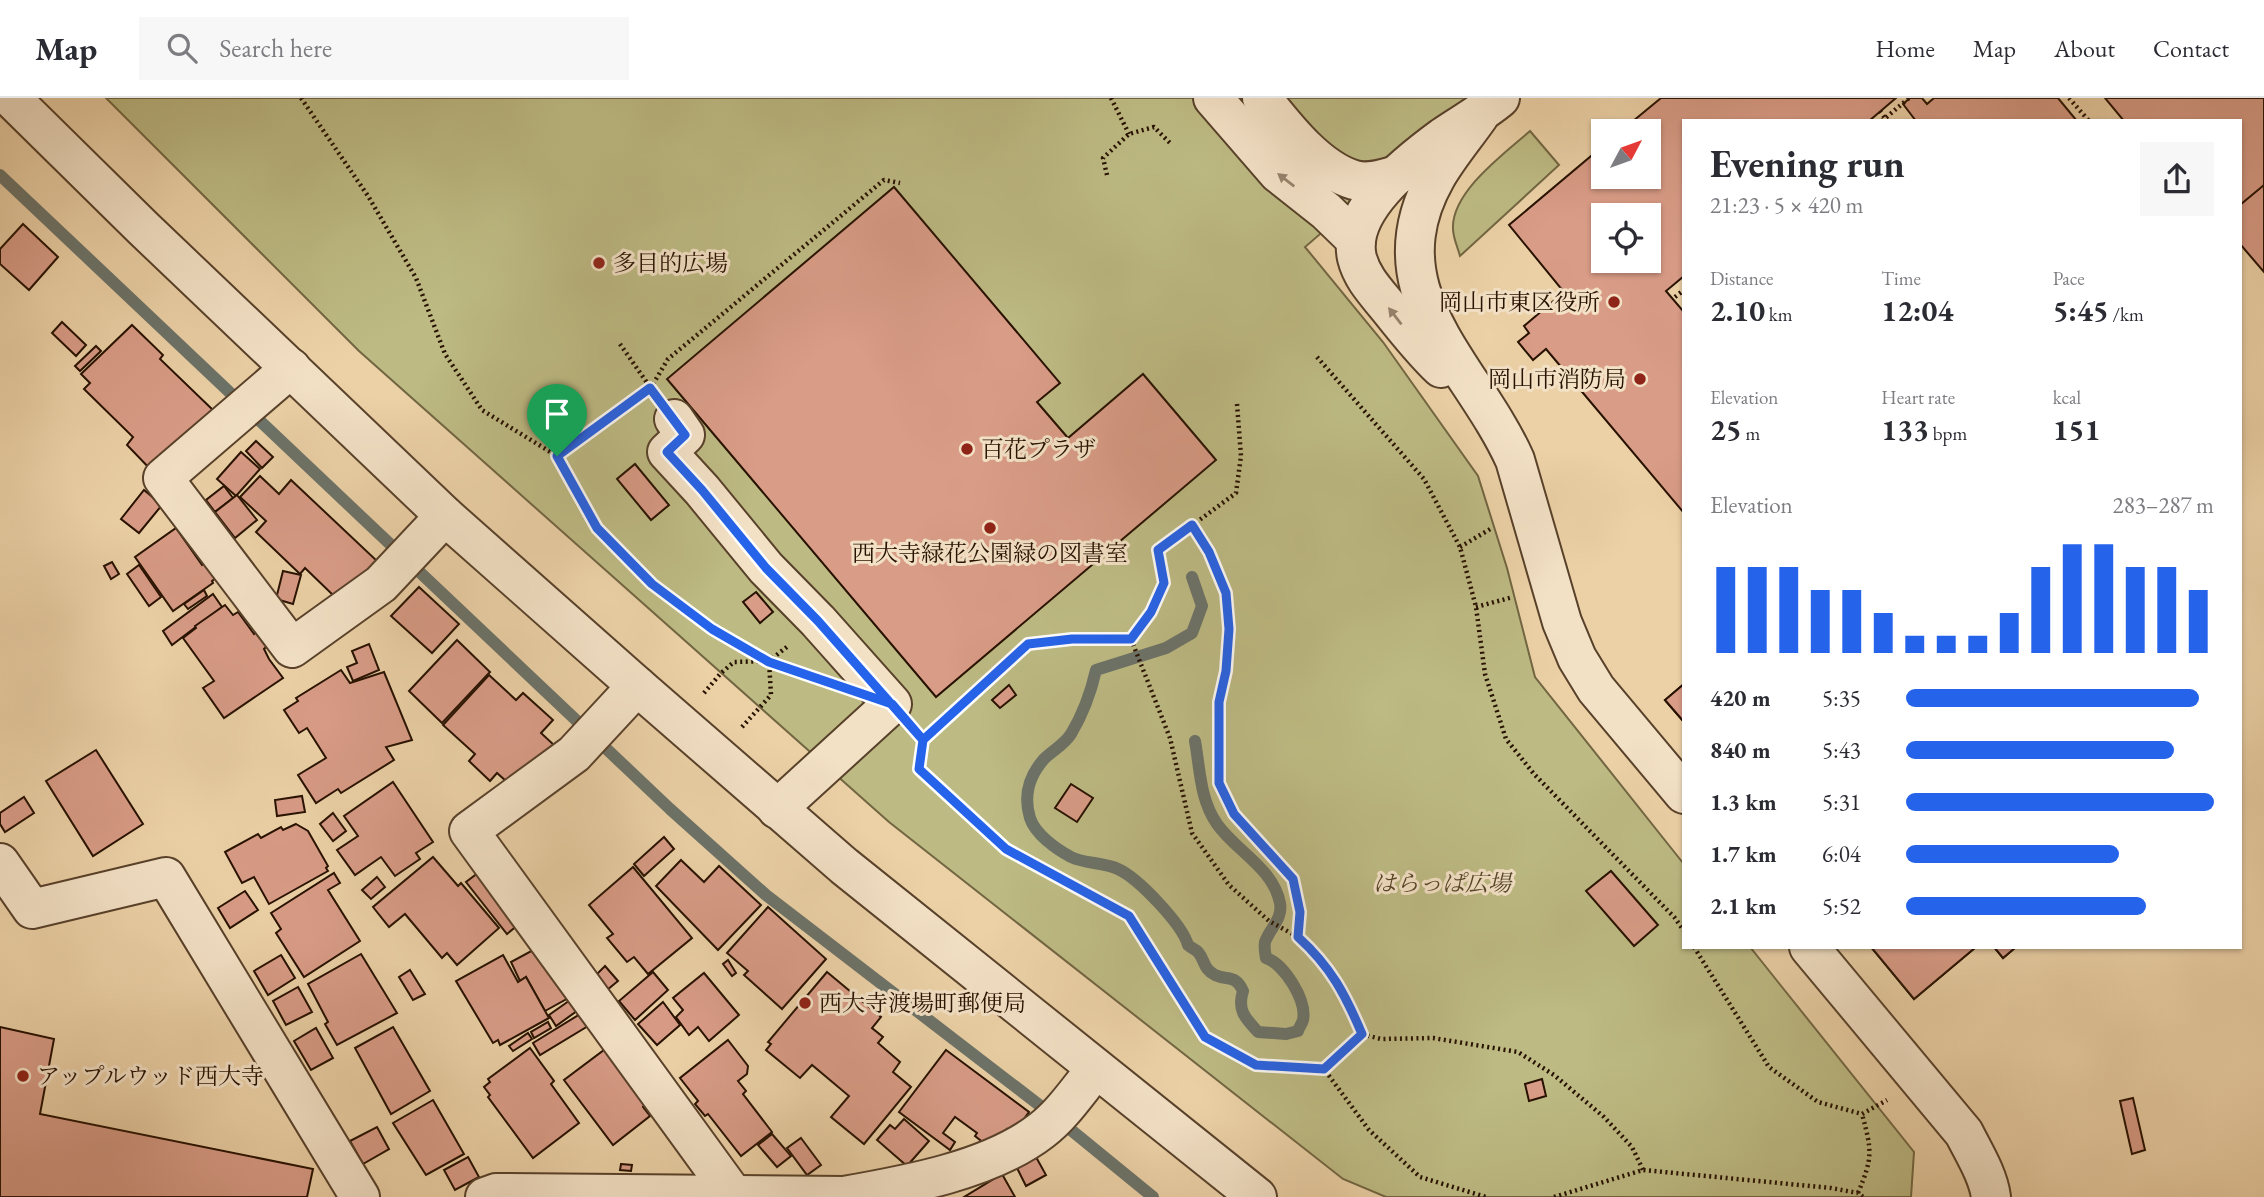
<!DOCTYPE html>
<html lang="en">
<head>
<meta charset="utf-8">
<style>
	body { margin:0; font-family:"EB Garamond","Noto Serif JP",serif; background:#f7f7f7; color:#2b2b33; height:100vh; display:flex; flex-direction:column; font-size:26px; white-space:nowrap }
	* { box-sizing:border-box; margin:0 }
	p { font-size:23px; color:#7c7c81 }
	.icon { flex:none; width:38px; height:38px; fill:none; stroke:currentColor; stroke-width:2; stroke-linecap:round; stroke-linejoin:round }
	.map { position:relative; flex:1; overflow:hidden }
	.side { position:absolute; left:1682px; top:21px; width:560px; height:830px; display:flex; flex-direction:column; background:#fff; border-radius:0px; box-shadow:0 2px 5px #0004 }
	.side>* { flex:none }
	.needle { width:46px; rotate:49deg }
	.tools { position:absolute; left:1591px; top:21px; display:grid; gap:14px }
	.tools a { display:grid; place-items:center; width:70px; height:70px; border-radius:0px; background:#fff; box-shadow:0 2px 5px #0004; font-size:35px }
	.pin { position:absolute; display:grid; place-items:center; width:60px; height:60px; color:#fff; margin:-72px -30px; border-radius:50% 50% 50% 0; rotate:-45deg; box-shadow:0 0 7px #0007 }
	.pin .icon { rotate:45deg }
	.round { display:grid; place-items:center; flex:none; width:74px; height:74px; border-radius:0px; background:#f7f7f7 }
	.summary { display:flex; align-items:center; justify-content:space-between; height:119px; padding:0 28px }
	h1 { font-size:38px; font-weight:700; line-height:52px }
	.metrics { display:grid; grid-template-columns:repeat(3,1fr); gap:10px; height:119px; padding:7px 28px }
	.metrics div { display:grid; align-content:center }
	.metrics b { font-size:30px; font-weight:700 }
	.metrics small { font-size:19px; font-weight:400 }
	.metrics p { font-size:19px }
	.chart { height:196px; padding:14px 28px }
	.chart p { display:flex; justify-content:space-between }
	.chart svg { width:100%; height:126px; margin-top:7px; stroke:#2563eb; stroke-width:6 }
	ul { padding:0 28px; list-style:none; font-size:23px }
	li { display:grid; grid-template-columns:112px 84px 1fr; align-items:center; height:52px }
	li i { height:18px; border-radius:9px; background:#2563eb }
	header { display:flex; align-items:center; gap:42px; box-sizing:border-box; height:98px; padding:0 35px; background:#fff; border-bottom:2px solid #e1e1e2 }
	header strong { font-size:33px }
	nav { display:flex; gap:38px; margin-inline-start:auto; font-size:24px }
	.search { width:490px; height:63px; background:#f7f7f7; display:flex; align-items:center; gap:18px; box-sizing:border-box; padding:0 24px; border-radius:0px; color:#7c7c81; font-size:26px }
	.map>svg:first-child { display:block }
</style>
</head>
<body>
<header>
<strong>Map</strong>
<div class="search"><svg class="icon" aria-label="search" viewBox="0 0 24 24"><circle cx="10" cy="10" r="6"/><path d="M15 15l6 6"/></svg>Search here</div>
<nav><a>Home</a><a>Map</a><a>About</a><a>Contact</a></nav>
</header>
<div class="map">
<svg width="2264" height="1099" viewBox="0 0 2264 1099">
	<rect width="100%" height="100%" fill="#ecd1a7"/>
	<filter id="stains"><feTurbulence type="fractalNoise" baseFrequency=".00286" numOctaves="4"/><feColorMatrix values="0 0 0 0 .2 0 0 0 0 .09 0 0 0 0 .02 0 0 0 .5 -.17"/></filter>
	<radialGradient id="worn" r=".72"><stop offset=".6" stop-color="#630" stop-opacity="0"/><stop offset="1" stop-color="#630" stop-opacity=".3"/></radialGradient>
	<!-- green -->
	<g fill="#bdba83" stroke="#726642" stroke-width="2">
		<path d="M106 0H1462L1468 8 1305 149 1383 244 1478 378 1507 470 1535 579 1683 765 1684 849H1750L1914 1054 1911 1099H1386L1343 1081 889 724 359 253Z"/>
		<path d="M1530 33 1559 67 1460 158C1458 150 1453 140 1453 131 1451 94 1505 55 1530 33Z"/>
	</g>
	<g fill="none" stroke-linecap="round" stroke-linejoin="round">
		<!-- stream -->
		<g stroke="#6c7369" stroke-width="12">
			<path d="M0 77 670 711 766 797 1060 1023 1153 1099"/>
			<path d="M1192 479 1202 508 1192 535 1166 550 1096 572C1091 594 1083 616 1071 636 1064 647 1053 652 1044 661 1029 678 1023 697 1030 720 1035 736 1056 751 1071 759 1085 766 1103 764 1118 771 1138 780 1182 826 1188 847 1191 850 1195 851 1198 854 1205 862 1203 871 1215 877 1228 883 1235 876 1243 893 1237 912 1245 920 1258 934L1286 936 1298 933C1299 929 1302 926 1303 922 1307 902 1284 866 1266 860 1265 855 1264 849 1265 844 1270 830 1283 821 1280 805 1273 770 1236 753 1217 726 1200 702 1200 671 1195 643"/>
		</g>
	</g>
	<!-- building -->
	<g fill="#d99c87" stroke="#271100" stroke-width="2" fill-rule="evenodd">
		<path d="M1661 0H1896L1869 23H1684V178L1666 193 1684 214V415L1546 251 1533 262 1518 244 1529 235 1524 228 1564 194 1509 127 1603 48V79H1648V33H1621ZM1603 117H1648V163H1603Z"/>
		<path d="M1910 0H1922L1927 6 1934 0H2058L2077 23H1916L1903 6Z"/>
		<path d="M2105 0H2264V129L2240 149V23H2124Z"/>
		<path d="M2264 87V174L2240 146V107Z"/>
		<path d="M894 89 1060 285 1037 304 1068 340 1143 276 1216 362 936 599 667 281Z"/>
		<path d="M23 126 58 159 29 192 0 166V151Z"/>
		<path d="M62 224 86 247 76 258 52 235Z"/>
		<path d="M132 227 163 257 160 261 214 313 154 375 127 347 133 339 84 291 90 285 81 276Z"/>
		<path d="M96 248 101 253 80 273 75 268Z"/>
		<path d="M256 343 273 359 262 370 246 353Z"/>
		<path d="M241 354 260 371 236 398 217 381Z"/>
		<path d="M635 366 669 407 651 422 617 381Z"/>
		<path d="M260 378 279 396 291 382 377 463 358 484 337 501 305 470 300 476 256 434 266 423 240 399Z"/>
		<path d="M224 388 233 400 215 414 206 402Z"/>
		<path d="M144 392 162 407 139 435 121 421Z"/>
		<path d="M237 397 257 422 235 440 215 414Z"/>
		<path d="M176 430 202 467 209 463 220 477 212 483 213 485 173 513 135 459Z"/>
		<path d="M112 464 119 476 111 481 104 468Z"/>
		<path d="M139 467 161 499 149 508 127 476Z"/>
		<path d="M283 473 301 477 293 506 276 501Z"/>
		<path d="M419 489 459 526 432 555 391 518Z"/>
		<path d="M204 492 207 498 188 511 184 506Z"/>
		<path d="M756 494 773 514 760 525 743 504Z"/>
		<path d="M213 496 222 509 172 547 163 533Z"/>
		<path d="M225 507 233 517 238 514 254 536 257 533 267 548 264 551 269 561 283 580 224 620 203 590 214 583 183 540 196 530 195 528Z"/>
		<path d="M457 542 490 574 442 625 409 593Z"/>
		<path d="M369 546 379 572 353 583 347 569 357 565 352 553Z"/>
		<path d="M341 572 350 585 384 574 412 642 386 649 394 662 341 695 338 691 316 705 298 677 326 660 307 630 299 635 284 612 298 603 296 600Z"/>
		<path d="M489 577 516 602 523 595 553 622 541 635 555 648 515 691 497 675 490 683 469 663 475 656 443 627Z"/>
		<path d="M1684 586V624L1665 602Z"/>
		<path d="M1684 586V624L1665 602Z"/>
		<path d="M1009 587 1016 597 1000 610 992 602Z"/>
		<path d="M96 652 143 726 93 758 46 683Z"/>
		<path d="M393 684 433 744 416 755 420 761 395 778 381 759 355 777 337 752 358 738 344 718Z"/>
		<path d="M1071 686 1093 700 1077 724 1055 710Z"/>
		<path d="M302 698 305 714 277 718 275 702Z"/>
		<path d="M24 699 34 715 5 734 0 726V715Z"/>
		<path d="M333 715 346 733 333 743 320 726Z"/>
		<path d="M296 726 308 733 328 768 326 770 328 773 269 806 254 779 242 785 225 754 258 736 261 740 281 729 283 732Z"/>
		<path d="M664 739 674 751 644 778 634 766Z"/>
		<path d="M433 759 458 788 461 785 499 830 457 867 447 855 442 860 405 816 389 829 373 809Z"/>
		<path d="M681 762 704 784 719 768 761 807 718 852 656 788Z"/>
		<path d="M633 769 692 840 648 876 634 859 627 864 607 840 613 836 589 807Z"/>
		<path d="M1611 773 1658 827 1634 848 1586 793Z"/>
		<path d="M334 775 340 785 328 792 360 843 304 879 276 835 281 831 271 815Z"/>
		<path d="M478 775 519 826 507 836 466 784Z"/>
		<path d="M377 779 385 789 371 801 362 792Z"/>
		<path d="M245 793 258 812 230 830 218 810Z"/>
		<path d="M768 809 826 861 782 911 744 877 748 873 727 855Z"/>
		<path d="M1871 849H1881L1914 889 1945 864 1932 849H1976L1914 901Z"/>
		<path d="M1871 849H1976L1914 901Z"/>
		<path d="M1994 849H2016L2003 860Z"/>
		<path d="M1994 849H2016L2003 860Z"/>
		<path d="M535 851 572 898 545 913 526 879 520 883 511 864Z"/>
		<path d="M361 856 397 915 337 947 325 926 328 924 308 886Z"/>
		<path d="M281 857 295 880 268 897 254 873Z"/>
		<path d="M503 857 518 884 526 879 549 920 500 947 498 942 493 945 456 883Z"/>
		<path d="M728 862 736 875 732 878 723 866Z"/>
		<path d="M605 868 618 883 607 892 595 878Z"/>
		<path d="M410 872 425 896 413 902 399 879Z"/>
		<path d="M653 874 668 892 635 922 619 903Z"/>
		<path d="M827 874 881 919 872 930 883 939 878 945 900 964 893 974 911 989 864 1046 831 1019 849 998 812 967 800 980 766 952 771 946 768 944Z"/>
		<path d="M704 875 739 917 709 943 698 929 689 937 676 919 683 912 673 900Z"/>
		<path d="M298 889 312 914 286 927 273 903Z"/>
		<path d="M573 900 581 910 556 928 549 917Z"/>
		<path d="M663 904 680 927 657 947 638 926Z"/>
		<path d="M585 913 593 925 540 957 533 945Z"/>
		<path d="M548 924 551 930 534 940 531 934Z"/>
		<path d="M0 929 54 941 40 1016 313 1071 307 1099H0Z"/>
		<path d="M393 929 430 993 391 1016 355 950Z"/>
		<path d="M316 930 333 960 311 972 294 943Z"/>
		<path d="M528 935 532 941 513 953 509 948Z"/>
		<path d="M728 942 748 968 747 976 738 983 746 993 743 996 772 1034 741 1058 708 1016 705 1018 695 1006 698 1003 680 980Z"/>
		<path d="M608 949 650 1003 643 1009 650 1018 613 1047 564 982Z"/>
		<path d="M530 950 554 983 551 986 579 1025 533 1060 488 999 490 997 484 989 490 984 488 981Z"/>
		<path d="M946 952 1029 1014 1013 1036 1007 1031 997 1045 985 1046 975 1038 977 1035 955 1019 943 1035 955 1044 950 1052 899 1014Z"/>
		<path d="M1542 981 1546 998 1529 1003 1525 986Z"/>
		<path d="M2133 1000 2145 1052 2132 1056 2120 1003Z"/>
		<path d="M433 1002 464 1056 426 1077 393 1025Z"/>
		<path d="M904 1021 929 1043 907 1068 877 1042 890 1027 895 1031Z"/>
		<path d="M377 1029 389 1051 363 1066 350 1043Z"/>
		<path d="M772 1036 791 1058 777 1069 758 1047Z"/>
		<path d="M801 1040 821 1067 807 1077 787 1050Z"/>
		<path d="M468 1059 479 1079 455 1092 444 1072Z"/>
		<path d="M1036 1059 1046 1077 1026 1088 1017 1070Z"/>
		<path d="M621 1066 632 1067 631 1073 620 1072Z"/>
		<path d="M1002 1076 1015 1099H964Z"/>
	</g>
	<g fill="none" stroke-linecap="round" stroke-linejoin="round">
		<!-- minor casing -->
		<g stroke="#58412a" stroke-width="42">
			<g id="minor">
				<path d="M11 0 143 130 445 418 637 588 844 768 1257 1099"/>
				<path d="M1213 0 1278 75 1326 113 1356 142"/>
				<path d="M1262 0C1285 29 1317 71 1354 82 1368 86 1383 81 1397 77"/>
				<path d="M1479 18C1465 38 1448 58 1436 79 1371 194 1472 266 1515 362L1562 524 1577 560 1596 591 1684 696"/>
				<path d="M291 270 163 380 292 550 381 486 445 418"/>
				<path d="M1441 270C1421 251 1405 230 1388 209 1376 194 1362 180 1357 160 1346 112 1409 64 1443 39 1462 26 1482 15 1500 0"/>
				<path d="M674 321 685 337 667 354 702 392 766 470 818 523 892 606 777 711"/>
				<path d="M637 588 574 656 469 733 735 1099"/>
				<path d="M0 765 32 811 166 779 360 1099"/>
				<path d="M1809 849 1964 1035C1974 1055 1988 1077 1991 1099"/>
				<path d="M485 1099 496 1095 844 1098C907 1087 991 1072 1042 1032 1063 1016 1079 991 1096 971"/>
			</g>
		</g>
		<!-- path -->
		<g stroke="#271100" stroke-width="4.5" stroke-dasharray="2 3.5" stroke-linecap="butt">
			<path d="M301 0 368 98 416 180 445 256 482 312 557 358 597 430 652 486 712 531 769 563 811 579"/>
			<path d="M1111 0 1129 36"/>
			<path d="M2069 0 2089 23"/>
			<path d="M1880 13 1885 20"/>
			<path d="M1882 23 1909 0"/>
			<path d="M1107 77 1103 60 1129 36 1154 29 1171 46"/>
			<path d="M1675 199 1684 192"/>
			<path d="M620 246 650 289"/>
			<path d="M1317 259 1424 381 1460 449 1476 509 1485 576 1506 641 1534 676 1675 820 1684 833"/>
			<path d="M653 286 668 261 884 82 900 85"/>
			<path d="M1237 306 1241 358 1236 395 1159 452 1164 485 1151 515 1131 541H1072L1028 546 923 642 919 671 1005 751 1129 818 1205 939 1256 967 1324 971 1369 1032 1420 1079 1486 1099"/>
			<path d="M557 358 639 299"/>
			<path d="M1192 427 1209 454 1226 495 1229 531 1226 573 1219 604V685L1234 716 1293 781 1300 814 1298 839"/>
			<path d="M1460 449 1492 430"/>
			<path d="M1476 509 1513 499"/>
			<path d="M1131 541 1170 640 1192 735 1229 787 1269 823 1298 839 1317 857 1345 896 1361 936 1381 941 1433 940 1518 954 1554 977 1604 1019 1632 1049 1643 1072"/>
			<path d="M704 595 721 575 734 564 769 563 788 548"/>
			<path d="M742 629 771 597 769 563"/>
			<path d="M1694 849 1769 969 1818 1004 1862 1016 1887 1002"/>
			<path d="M1324 971 1361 936"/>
			<path d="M1858 1095C1873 1059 1872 1053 1862 1016"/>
			<path d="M1554 1099 1643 1072 1831 1090 1858 1095 1863 1099"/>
		</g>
		<!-- minor -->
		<use href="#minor" stroke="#f3e1c6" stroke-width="38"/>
	</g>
	<!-- one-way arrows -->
	<defs><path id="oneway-solid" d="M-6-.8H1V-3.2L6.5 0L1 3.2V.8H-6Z" transform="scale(1.75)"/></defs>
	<g fill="#97836d">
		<use href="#oneway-solid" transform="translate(1286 82) rotate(-142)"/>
		<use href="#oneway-solid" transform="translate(1395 218) rotate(-128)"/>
	</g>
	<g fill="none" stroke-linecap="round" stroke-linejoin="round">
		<!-- route casing -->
		<g stroke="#fff" stroke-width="14">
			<path id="route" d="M557 358 597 430 652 486 712 531 769 564 892 606 923 642 1028 546 1072 541H1131L1151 514 1164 485 1158 452 1192 427 1209 454 1226 495 1229 531 1226 573 1219 604V685L1234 716 1293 781 1300 814 1298 839C1331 869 1345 896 1362 936L1324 971 1256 967 1205 939 1129 818 1006 751 919 671 923 642 818 523 766 470 702 392 667 354 685 337 650 290 557 358"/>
		</g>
		<!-- route -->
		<use href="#route" stroke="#2563eb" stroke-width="9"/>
	</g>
	<!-- markers -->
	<g fill="#8f2418" stroke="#f3e1c6" stroke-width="2.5">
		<circle cx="599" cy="165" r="7"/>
		<circle cx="1614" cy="204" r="7"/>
		<circle cx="1640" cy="281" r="7"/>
		<circle cx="967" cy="351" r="7"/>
		<circle cx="990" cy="430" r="7"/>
		<circle cx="805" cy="905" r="7"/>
		<circle cx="23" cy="978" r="7"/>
	</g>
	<g text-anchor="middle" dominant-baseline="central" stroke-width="6" stroke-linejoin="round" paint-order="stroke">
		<!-- poi labels -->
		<g font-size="23" fill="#271100" stroke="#f3e1c6" text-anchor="start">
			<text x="613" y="165">多目的広場</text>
			<text x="1600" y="204" text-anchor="end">岡山市東区役所</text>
			<text x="1626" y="281" text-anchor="end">岡山市消防局</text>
			<text x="981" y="351">百花プラザ</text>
			<text x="990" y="455" text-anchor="middle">西大寺緑花公園緑の図書室</text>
			<text x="819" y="905">西大寺渡場町郵便局</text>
			<text x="37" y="978">アップルウッド西大寺</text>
		</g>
		<!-- park labels -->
		<g font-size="23" font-style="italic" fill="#544427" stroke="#f3e1c6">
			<text x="1442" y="785">はらっぱ広場</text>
		</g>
	</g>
	<rect width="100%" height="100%" filter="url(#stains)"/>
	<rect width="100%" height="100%" fill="url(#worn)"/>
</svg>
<div class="tools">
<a><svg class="needle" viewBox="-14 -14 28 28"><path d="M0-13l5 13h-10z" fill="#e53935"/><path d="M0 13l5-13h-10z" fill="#7c7c81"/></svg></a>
<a><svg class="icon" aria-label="locate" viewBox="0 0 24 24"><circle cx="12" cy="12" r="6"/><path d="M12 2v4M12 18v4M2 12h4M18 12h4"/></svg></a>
</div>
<div class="pin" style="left:557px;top:358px;background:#1e9e55"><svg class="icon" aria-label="arrive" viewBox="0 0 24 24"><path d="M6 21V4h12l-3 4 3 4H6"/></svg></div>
<section class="side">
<div class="summary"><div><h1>Evening run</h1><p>21:23 · 5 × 420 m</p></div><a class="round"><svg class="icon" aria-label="share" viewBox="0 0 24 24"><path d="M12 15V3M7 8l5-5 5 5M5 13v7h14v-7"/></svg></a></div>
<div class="metrics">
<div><p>Distance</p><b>2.10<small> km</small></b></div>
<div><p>Time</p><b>12:04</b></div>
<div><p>Pace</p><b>5:45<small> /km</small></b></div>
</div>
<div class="metrics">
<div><p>Elevation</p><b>25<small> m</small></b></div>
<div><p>Heart rate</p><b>133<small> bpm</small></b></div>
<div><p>kcal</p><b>151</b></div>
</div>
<div class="chart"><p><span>Elevation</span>283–287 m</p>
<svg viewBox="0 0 160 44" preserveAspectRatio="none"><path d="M5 44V14M15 44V14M25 44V14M35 44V22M45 44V22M55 44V30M65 44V38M75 44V38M85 44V38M95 44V30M105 44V14M115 44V6M125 44V6M135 44V14M145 44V14M155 44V22"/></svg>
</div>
<ul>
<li><b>420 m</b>5:35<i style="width:95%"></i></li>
<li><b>840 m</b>5:43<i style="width:87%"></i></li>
<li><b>1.3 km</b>5:31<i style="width:100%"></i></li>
<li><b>1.7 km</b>6:04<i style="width:69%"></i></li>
<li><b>2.1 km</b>5:52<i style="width:78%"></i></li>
</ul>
</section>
</div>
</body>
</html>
